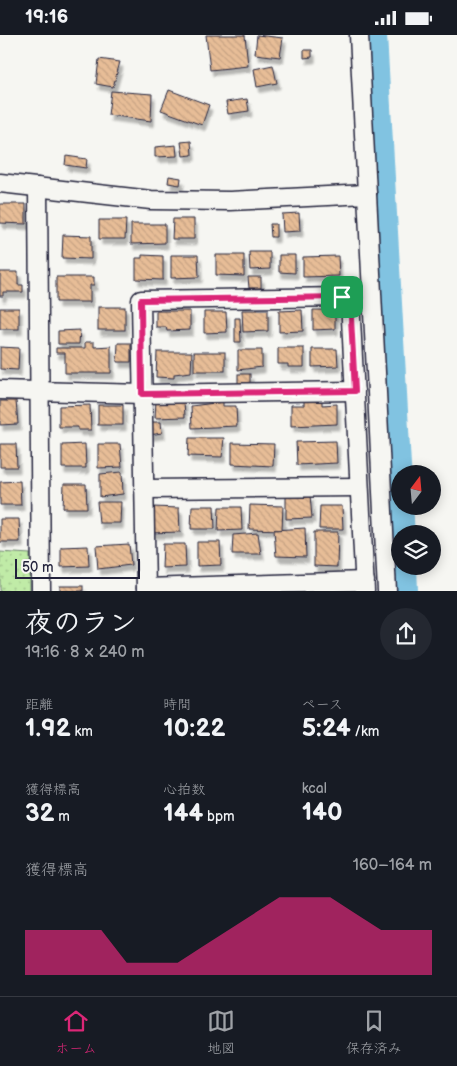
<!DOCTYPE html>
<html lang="ja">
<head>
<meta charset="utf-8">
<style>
	body { margin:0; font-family:"Balsamiq Sans","Klee One",sans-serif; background:#242831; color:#f1f3f6; height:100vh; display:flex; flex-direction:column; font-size:19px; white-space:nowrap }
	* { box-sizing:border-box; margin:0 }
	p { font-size:16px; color:#9ea1a6 }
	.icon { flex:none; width:28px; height:28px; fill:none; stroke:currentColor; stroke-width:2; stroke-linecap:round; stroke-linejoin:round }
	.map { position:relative; height:556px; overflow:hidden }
	.side { display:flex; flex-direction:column; background:#171b24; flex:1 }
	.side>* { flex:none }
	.needle { width:32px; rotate:16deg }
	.tools { position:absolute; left:391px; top:430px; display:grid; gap:10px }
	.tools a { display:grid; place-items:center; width:50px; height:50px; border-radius:50%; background:#171b24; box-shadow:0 2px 12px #0003; font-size:25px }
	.scale { position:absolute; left:15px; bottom:12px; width:125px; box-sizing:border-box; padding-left:5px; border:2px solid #22223b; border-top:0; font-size:14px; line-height:18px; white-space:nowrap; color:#22223b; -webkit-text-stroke:4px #f6f6f2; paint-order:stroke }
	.pin { position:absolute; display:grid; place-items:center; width:42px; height:42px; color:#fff; margin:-21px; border-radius:10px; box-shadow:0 2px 8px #0006 }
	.round { display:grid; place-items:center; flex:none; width:52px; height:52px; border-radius:26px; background:#242831 }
	.overview { display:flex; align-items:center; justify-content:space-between; height:85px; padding:0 25px }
	h1 { font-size:28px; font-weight:800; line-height:38px }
	.stats { display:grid; grid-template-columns:repeat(3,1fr); gap:8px; height:85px; padding:5px 25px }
	.stats div { display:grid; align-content:center }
	.stats b { font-size:25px; font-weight:800 }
	.stats small { font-size:14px; font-weight:400 }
	.stats p { font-size:14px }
	.chart { height:140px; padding:10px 25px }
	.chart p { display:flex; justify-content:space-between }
	.chart svg { width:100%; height:90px; margin-top:5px; fill:#db2777; opacity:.7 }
	.status { display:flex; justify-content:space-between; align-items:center; height:35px; padding:0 25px; background:#171b24; direction:ltr }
	.status svg { height:14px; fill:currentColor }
	.menu { display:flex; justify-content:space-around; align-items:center; height:70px; border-top:1px solid #363941; background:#171b24; font-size:14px; color:#9ea1a6 }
	.menu a { display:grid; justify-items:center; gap:2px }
	.menu .active { color:#db2777 }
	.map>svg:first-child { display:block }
</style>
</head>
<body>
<div class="status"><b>19:16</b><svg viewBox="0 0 49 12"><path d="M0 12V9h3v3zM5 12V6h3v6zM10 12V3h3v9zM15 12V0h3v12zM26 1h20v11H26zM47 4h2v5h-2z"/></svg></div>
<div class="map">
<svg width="457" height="556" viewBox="0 0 457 556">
	<defs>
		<pattern id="grass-dots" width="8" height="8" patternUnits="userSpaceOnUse" patternTransform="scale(1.25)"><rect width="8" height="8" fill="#c0eba7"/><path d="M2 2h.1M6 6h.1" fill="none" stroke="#a5c991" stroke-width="1.8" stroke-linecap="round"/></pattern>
		<pattern id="building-back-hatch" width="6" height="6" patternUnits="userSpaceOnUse" patternTransform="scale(1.25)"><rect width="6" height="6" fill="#e7bd97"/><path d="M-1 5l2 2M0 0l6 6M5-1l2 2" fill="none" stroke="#c6a283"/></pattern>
		<filter id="shadow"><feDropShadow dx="3" dy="5.5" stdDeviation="1" flood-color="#0004"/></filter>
	</defs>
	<rect width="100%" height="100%" fill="#f6f6f2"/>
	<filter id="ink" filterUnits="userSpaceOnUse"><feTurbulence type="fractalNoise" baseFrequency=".02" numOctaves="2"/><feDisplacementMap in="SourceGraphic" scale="10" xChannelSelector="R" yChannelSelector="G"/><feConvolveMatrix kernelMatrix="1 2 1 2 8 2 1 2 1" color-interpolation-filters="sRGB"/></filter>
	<g filter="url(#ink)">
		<!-- grass -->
		<path fill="url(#grass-dots)" stroke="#718671" d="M0 517 30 519V556H0Z"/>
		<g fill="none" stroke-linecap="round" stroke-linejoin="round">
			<!-- river -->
			<g stroke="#81c3e1" stroke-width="30">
				<path d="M372 0 400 502"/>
				<path d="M402 531 403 556"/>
			</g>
		</g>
		<!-- building -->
		<g fill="url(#building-back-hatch)" stroke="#22223b" filter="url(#shadow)">
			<path d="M206 0H245L248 31 210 35Z"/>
			<path d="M257 0 283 3 280 22 255 19Z"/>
			<path d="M304 15H312V22L304 23Z"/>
			<path d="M99 24 120 27 113 52 96 49Z"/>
			<path d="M273 30 277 48 257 52 254 34Z"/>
			<path d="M169 55 209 70 202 90 161 75Z"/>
			<path d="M111 56 152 59 151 86 108 80Z"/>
			<path d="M247 64 249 76 228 79 226 67Z"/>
			<path d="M191 106 192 120 183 121 181 107Z"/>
			<path d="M176 110 177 121 155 122V112Z"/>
			<path d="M66 121 87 124 86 133 65 130Z"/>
			<path d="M169 141 181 143 180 150 168 148Z"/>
			<path d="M0 169H26V189L0 188Z"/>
			<path d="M299 178 300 196 283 197 282 179Z"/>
			<path d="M173 184H194V204H172Z"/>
			<path d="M99 185H126L125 204H99Z"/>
			<path d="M131 189H165V208L131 209Z"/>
			<path d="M270 189H276V202H271Z"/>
			<path d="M63 200 91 201V224L62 223Z"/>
			<path d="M249 217H270V234L250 235Z"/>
			<path d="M142 220 163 221V245L136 244V223H142Z"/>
			<path d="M171 220H198L199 242 171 243Z"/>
			<path d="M216 220H244V241L216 240Z"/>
			<path d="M279 220H295V238L279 237Z"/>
			<path d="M338 221 339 241 303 242V222Z"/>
			<path d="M0 237H18V250H23V257H3V261H0Z"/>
			<path d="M56 242H94V250H90V267H56Z"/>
			<path d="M248 242H261V253H249Z"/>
			<rect x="98" y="272" width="27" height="23"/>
			<rect x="0" y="273" width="19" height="21"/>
			<path d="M242 275H268V296L243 297Z"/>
			<path d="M302 275 303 296 279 297V276Z"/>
			<path d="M313 275H335V294L313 295Z"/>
			<path d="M156 276H190V295L167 296 166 292H156Z"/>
			<path d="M204 277H226L227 297 204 298Z"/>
			<path d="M235 283H240L241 307H235Z"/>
			<path d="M80 295 79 309H58V296Z"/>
			<path d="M85 307H94V312L111 311V338H65V318H56V313H85Z"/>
			<path d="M118 308H131V327H117Z"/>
			<path d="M0 312 19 313 18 335 0 334Z"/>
			<path d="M278 313H304V332H288V329H278Z"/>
			<path d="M312 314H337L338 331 312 332Z"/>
			<path d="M238 315H262V332L238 335Z"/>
			<path d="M157 317H192L191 337 174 339V343L156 342Z"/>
			<rect x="194" y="317" width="31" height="19"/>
			<rect x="238" y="339" width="12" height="12"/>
			<path d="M156 365H184L185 382 155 383Z"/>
			<path d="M304 365H322V370L337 369V389L291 391V370H304Z"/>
			<path d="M0 366H16L18 389 0 390Z"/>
			<path d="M223 367V371H236L237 391 192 393 191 371Z"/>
			<path d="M90 370 91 395H78V392H59V371Z"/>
			<rect x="98" y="370" width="25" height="20"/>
			<path d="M148 387H161L162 398 149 400Z"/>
			<path d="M189 403H224L222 422 188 421Z"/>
			<path d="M336 406 337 428 297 430 296 407Z"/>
			<path d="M232 408 274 409 273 431 232 429Z"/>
			<path d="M0 409H16L17 432H0Z"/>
			<path d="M85 409 86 433H62V410Z"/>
			<path d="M98 409H120L122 432 98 433Z"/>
			<path d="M122 437 123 459 100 462V439Z"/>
			<path d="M20 446 21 470H0V447Z"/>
			<path d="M64 449H86L87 473H63Z"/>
			<path d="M310 460 312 483 286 484V461Z"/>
			<path d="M97 467H121L120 488H99Z"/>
			<path d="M250 470 283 471 282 495 249 494Z"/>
			<path d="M192 471H214L215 494H191Z"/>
			<path d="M320 471H342L343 494H319Z"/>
			<path d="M153 472 179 473 180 497 150 498Z"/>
			<path d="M219 472H241L242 495 218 496Z"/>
			<path d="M0 484H19L20 507H0Z"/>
			<path d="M305 493 306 522 276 521 274 495Z"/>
			<path d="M314 497H338L337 532 314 531Z"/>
			<path d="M258 498 261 519H232L233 500Z"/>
			<path d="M197 507H220L221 530 197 531Z"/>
			<path d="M129 509 131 530 98 534 96 511Z"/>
			<path d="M163 509H185L186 532 162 533Z"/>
			<path d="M88 511 89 531 61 532V512Z"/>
			<rect x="60" y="551" width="23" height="5"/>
		</g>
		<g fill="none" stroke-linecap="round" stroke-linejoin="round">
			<!-- street casing -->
			<g stroke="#22223b" stroke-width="21">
				<g id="street">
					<path d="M359 0 387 556"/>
					<path d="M0 148 151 165 230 166 367 159"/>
					<path d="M38 152 41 556"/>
					<path d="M0 355 142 359 355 356"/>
					<path d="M144 454 358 452"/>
					<path d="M146 553 365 546"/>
					<path d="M146 556 141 265 342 262 350 265 365 556"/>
				</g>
			</g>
			<!-- street -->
			<use href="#street" stroke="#f6f6f2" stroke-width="18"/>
		</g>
	</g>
	<g fill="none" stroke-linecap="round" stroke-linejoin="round" filter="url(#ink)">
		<!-- route casing -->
		<g stroke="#fff" stroke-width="10">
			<path id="route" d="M342 262 350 265 355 356 142 359 141 265Z"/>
		</g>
		<!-- route -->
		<use href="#route" stroke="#db2777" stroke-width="6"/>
	</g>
</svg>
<div class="tools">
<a><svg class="needle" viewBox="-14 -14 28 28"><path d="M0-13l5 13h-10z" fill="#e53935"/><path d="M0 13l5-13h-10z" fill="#9ea1a6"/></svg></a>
<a><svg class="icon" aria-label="layers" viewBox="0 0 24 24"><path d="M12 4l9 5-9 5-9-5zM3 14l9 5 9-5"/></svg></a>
</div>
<div class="scale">50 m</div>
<div class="pin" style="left:342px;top:262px;background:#1e9e55"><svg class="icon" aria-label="arrive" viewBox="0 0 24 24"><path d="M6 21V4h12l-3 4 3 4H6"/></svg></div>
</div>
<section class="side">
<div class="overview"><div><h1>夜のラン</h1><p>19:16 · 8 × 240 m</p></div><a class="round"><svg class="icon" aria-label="share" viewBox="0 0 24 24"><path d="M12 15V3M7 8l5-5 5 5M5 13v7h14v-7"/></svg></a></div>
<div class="stats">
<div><p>距離</p><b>1.92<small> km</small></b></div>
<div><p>時間</p><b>10:22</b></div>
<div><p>ペース</p><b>5:24<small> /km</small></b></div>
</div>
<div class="stats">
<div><p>獲得標高</p><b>32<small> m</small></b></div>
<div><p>心拍数</p><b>144<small> bpm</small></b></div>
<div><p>kcal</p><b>140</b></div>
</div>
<div class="chart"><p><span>獲得標高</span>160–164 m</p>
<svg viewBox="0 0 160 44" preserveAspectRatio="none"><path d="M0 44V22L10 22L20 22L30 22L40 38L50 38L60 38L70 30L80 22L90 14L100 6L110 6L120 6L130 14L140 22L150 22L160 22V44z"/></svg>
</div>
</section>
<nav class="menu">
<a class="active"><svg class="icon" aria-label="home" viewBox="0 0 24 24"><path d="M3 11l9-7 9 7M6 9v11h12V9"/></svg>ホーム</a>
<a><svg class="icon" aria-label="map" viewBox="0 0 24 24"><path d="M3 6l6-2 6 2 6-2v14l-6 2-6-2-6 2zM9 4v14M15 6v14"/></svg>地図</a>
<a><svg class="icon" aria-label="saved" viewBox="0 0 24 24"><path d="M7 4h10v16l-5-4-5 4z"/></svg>保存済み</a>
</nav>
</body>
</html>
